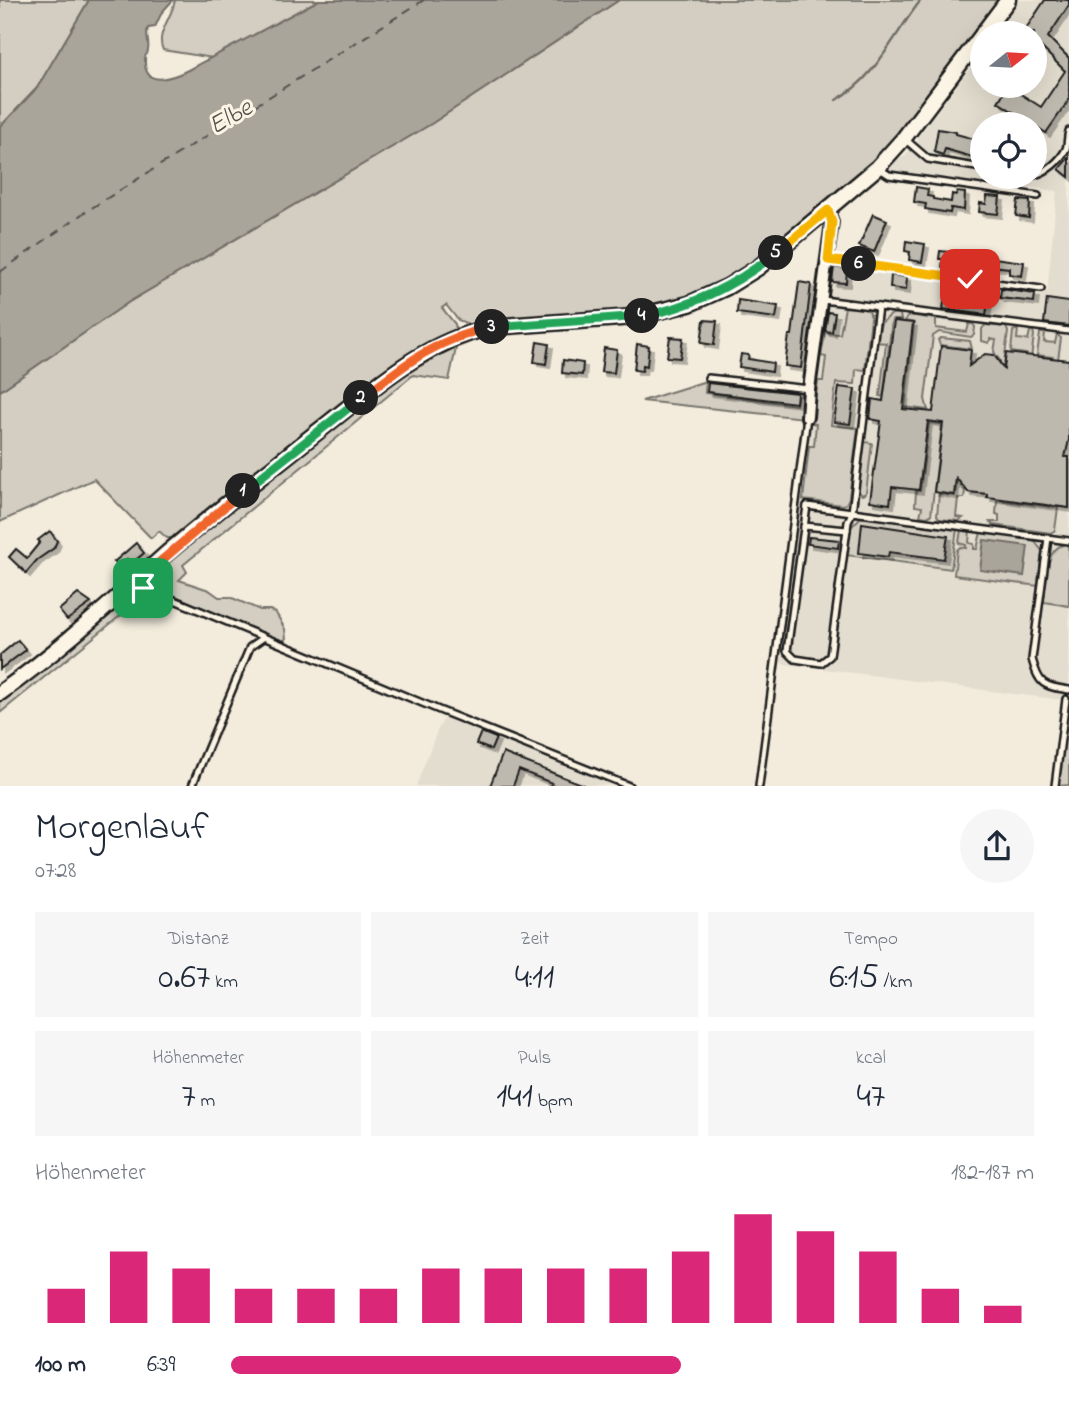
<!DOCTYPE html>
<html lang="de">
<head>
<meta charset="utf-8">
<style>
	body { margin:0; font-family:"Indie Flower",sans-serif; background:#f6f6f7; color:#1f2937; height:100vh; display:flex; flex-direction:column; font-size:26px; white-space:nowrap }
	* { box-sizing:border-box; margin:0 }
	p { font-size:23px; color:#747a83 }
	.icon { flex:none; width:38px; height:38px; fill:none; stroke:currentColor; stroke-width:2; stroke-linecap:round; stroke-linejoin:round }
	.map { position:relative; height:786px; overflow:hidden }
	.sheet { display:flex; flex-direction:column; background:#fff; flex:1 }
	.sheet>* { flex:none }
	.needle { width:46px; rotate:72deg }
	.controls { position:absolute; left:970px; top:21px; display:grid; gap:14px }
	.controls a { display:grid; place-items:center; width:77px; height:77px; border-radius:50%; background:#fff; box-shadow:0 7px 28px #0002; font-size:35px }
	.pin { position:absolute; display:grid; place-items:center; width:60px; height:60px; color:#fff; margin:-30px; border-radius:14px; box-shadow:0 4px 10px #0006 }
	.km { position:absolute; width:35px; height:35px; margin:-18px; border-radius:50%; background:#222; color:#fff; font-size:19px; line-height:35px; text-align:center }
	.round { display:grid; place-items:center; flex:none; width:74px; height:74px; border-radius:37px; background:#f6f6f7 }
	.overview { display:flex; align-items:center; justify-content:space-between; height:119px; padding:0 35px }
	h1 { font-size:38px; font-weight:600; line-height:52px }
	.stats { display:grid; grid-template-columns:repeat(3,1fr); gap:10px; height:119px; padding:7px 35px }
	.stats div { display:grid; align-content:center; border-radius:0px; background:#f6f6f7; text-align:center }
	.stats b { font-size:35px; font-weight:600 }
	.stats small { font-size:19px; font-weight:400 }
	.stats p { font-size:19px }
	.chart { height:196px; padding:14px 35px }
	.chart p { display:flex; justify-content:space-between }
	.chart svg { width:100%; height:126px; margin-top:7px; stroke:#db2777; stroke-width:6 }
	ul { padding:0 35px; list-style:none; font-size:23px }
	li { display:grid; grid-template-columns:112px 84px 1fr; align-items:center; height:52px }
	li i { height:18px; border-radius:9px; background:#db2777 }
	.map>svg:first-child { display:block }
</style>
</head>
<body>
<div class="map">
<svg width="1069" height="786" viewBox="0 0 1069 786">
	<defs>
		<filter id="shadow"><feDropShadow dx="4" dy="4" stdDeviation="0" flood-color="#0004"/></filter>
	</defs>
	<rect width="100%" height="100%" fill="#f3ecdd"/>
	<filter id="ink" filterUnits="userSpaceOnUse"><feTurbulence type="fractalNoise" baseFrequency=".0143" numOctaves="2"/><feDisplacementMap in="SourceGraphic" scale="14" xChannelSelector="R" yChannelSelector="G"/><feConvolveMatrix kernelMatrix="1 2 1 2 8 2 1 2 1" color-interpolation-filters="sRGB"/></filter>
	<g filter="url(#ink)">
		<!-- built -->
		<g fill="#e3ddcf" fill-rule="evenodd">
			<path d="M1019 0H1069V701L778 663 824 309 829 306 830 294H827L831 266 1047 293 1057 191 893 172 888 169 893 159 904 157 918 141V136L982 53V86H1034V33H996ZM982 124H1034V177H982Z"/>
			<path d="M448 711 637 785 416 786 437 731Z"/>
		</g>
		<!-- green -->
		<g fill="#d3cec1" stroke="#78756e" stroke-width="2">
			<path d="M0 0H89L37 88 0 127Z"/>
			<path d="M175 0H319L213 58 163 50C155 34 172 18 175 0Z"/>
			<path d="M619 0H1001L875 164 758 262 706 293 654 309 473 326 458 320 446 305 442 308 455 324 456 330 453 333 179 538H167L159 531 151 538 94 479 0 522V391L129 302 431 124Z"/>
			<path d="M845 307 866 308 869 310 871 318 865 370 856 369 855 384 836 383 831 425 858 428 849 498 846 504 842 505 803 500 809 446H814L816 424 812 423 818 381H823L826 357 821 356 825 333 840 334Z"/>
			<path d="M892 314H900L901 320H892L883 397 880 396 886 343 876 342 881 323Z"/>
			<path d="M908 315 936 319V328L967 332 969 324H973L975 327 974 335 971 337 939 332 933 336 925 399 928 410 905 407 914 323 905 321Z"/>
			<path d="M985 325 1006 327 1008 332 997 420 992 419 1000 361 994 352 996 340 990 339 989 343 982 341V329Z"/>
			<path d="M1018 329 1017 339 1028 340 1030 331H1033L1034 335 1023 423 1018 422 1026 354 1011 352 1013 331Z"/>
			<path d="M1040 333H1045L1044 342 1055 343 1057 334 1061 338 1049 425H1044L1053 357 1037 355Z"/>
			<path d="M941 338 970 341 972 349 940 345 938 340Z"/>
			<path d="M457 344 449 380 413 375 183 565 187 572 179 580 209 590 219 597H230L260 610H270L276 613 285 629 286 639 282 641 165 592 158 599 146 595 0 713V700L351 414 413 367Z"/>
			<path d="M706 381 705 393 796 405 798 392C805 399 804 408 804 418L642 401Z"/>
			<path d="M929 423 942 424 931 515 927 517 920 516 922 507 915 506 916 491H920Z"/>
			<path d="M964 428H969L961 487 965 491 964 498H958L956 517 963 518 959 521 939 519 937 515 939 494 955 496Z"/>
			<path d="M864 442 872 443 866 493 862 495 857 490Z"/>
			<path d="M997 500 1058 508 1055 530 1051 533 993 525 990 522H999V515L996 514Z"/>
			<path d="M861 517 957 529 951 569 846 555 851 527Z"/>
			<path d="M961 529 970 530 969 543 974 544V549H977L981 532 1033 539 1042 551 1038 586 954 575 957 550 960 547 966 548V545L959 543Z"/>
			<path d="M1067 544 1069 551V606L1044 602C1046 584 1043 547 1067 544Z"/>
			<path d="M1064 729 1069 730V785L1058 786Z"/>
		</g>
		<!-- water -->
		<g fill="#aaa59b" stroke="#716e68" stroke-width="2">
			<path d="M89 0H173L162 12 155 27 148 28C145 37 150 42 148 50 146 60 145 50 145 61 144 89 174 77 188 70L319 0H619L431 124 129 302 0 391V127L37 88Z"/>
			<path d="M984 540 1028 546 1024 576 980 570Z"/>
		</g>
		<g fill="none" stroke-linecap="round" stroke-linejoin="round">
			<!-- stream -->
			<path stroke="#716e68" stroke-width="2.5" d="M836 100C876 79 894 34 921 0"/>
			<!-- ferry -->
			<path stroke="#55534f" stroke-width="2" stroke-dasharray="9 7" stroke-linecap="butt" d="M0 272 82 214 424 0"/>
		</g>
		<!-- building -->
		<g fill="#beb9ae" stroke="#1c1c1c" stroke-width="2" filter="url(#shadow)">
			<path d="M1045 0H1069V5L1048 37 1069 58V100L1046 133 998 102 1008 86 1041 107 1065 71 1041 47 1034 56V33H1023Z"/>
			<path d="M938 129 956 132V134L982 141V160L945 149 943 155 934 152Z"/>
			<path d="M1069 157V177L1059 169Z"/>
			<path d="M916 187 928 189 927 196 933 197V199L951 202 952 194 956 195 957 192 965 193 964 210 951 208 950 213 925 209 926 204 914 202Z"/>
			<path d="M987 196 1000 197 998 214 979 212 980 203 986 204Z"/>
			<path d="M1018 200 1030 201 1029 218 1016 216Z"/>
			<path d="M873 214 887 220 874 252 859 246Z"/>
			<path d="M906 241 925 244 922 262 909 260 910 252 905 251Z"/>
			<path d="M940 251 958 253 955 269 942 268 943 259H939Z"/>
			<path d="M979 256 1024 262 1022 276 1009 274V268L991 266 989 274 980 273V271L977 270Z"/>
			<path d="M834 267 847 269 846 283 832 282Z"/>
			<path d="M891 275 907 277 906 290 890 288Z"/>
			<path d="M799 282 811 284 801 368 785 366 789 335H792Z"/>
			<path d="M1001 289 1035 294 1034 302 1000 298Z"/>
			<path d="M946 290 989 295 986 315 943 309Z"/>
			<path d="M1047 299 1069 302V326L1044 323Z"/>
			<path d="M738 300 778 306 776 318 737 313Z"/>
			<path d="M828 312 835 313 832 332 825 331Z"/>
			<path d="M704 320 717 321 714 345 701 343Z"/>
			<path d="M894 321 913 323 903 409 933 412 941 346 971 350 969 366 985 354 994 355 1004 369 1006 353 1069 360V440L1065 457H1069V508L987 497V494L968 492 956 478 954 495 934 492 943 423 928 421 919 490 892 487 890 504 870 501 881 421 870 419 872 399 883 401Z"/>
			<path d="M670 337 683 338 680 358 667 357Z"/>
			<path d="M537 342 549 344 546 364 534 362Z"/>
			<path d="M637 344 649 346 647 366 643 365 642 371 634 370Z"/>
			<path d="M604 348 617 350 614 373 601 372Z"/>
			<path d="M741 354 749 355 748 359 773 363 772 372 739 367Z"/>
			<path d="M563 360 583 363 582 375 562 373Z"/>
			<path d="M708 383 797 393 796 403 707 392Z"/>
			<path d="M839 387 855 389 850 424 834 422Z"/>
			<path d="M862 523 948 536 944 559 889 552 888 557 859 553Z"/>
			<path d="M50 531 57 541 54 548 37 560 26 573 9 557 16 549 27 558 40 542 38 540Z"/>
			<path d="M809 537 839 540 838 548 808 544Z"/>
			<path d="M136 543 144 553 131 564 127 559 121 567 114 562Z"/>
			<path d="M78 594 91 603 67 620 59 610Z"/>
			<path d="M18 640 26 650 0 669V655Z"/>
			<path d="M481 732 496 738 491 750 476 744Z"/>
			<path d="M503 753 583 785V786H551L552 783 519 770 513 786H490Z"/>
		</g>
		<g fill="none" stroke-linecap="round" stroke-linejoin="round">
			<!-- lane casing -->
			<g stroke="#1c1c1c" stroke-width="10">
				<g id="lane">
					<path d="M906 140 928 159 982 168"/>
					<path d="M880 169 889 175 1038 196"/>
					<path d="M1034 175C1047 172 1060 161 1066 149 1068 144 1067 137 1069 131"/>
					<path d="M828 260 1041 289"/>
					<path d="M823 300 1069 331"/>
					<path d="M708 378 809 389"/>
					<path d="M807 506 787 651 795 659 821 663 830 656 848 522 852 512 1069 541"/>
					<path d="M807 506 852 512 878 307"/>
					<path d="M804 526 847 530"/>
					<path d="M1048 538 1032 659C1039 685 1043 686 1069 690"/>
					<path d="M136 584 439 710 629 786"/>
					<path d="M192 786 250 647 263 638"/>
					<path d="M759 786 807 417"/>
					<path d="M1055 786 1066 699"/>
				</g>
			</g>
			<!-- street casing -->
			<g stroke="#1c1c1c" stroke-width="16">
				<path id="street" d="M807 417 809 389 832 222 828 210"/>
			</g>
			<!-- secondary casing -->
			<g stroke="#1c1c1c" stroke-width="19">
				<g id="secondary">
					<path d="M983 33 1008 0"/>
					<path d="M0 693C59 651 113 601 167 553 215 512 266 473 316 433 373 389 419 344 491 327L634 317 689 304 727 287 759 267 878 167 904 138 982 35"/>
				</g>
			</g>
			<!-- lane -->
			<use href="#lane" stroke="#fcf5e5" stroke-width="5"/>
			<!-- street -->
			<use href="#street" stroke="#fcf5e5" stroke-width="10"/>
			<!-- secondary -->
			<use href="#secondary" stroke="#fcf5e5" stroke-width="14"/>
		</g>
	</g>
	<g fill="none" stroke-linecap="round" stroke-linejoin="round" filter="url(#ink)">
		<!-- split-1 casing -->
		<g stroke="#fff" stroke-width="14">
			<path id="split-1" d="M143 588 135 583 243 491"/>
		</g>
		<!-- split-2 casing -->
		<g stroke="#fff" stroke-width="14">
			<path id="split-2" d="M243 491 361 398"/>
		</g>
		<!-- split-3 casing -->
		<g stroke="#fff" stroke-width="14">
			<path id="split-3" d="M361 398C405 364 436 339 492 327"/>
		</g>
		<!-- split-4 casing -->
		<g stroke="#fff" stroke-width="14">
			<path id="split-4" d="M492 327 642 316"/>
		</g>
		<!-- split-5 casing -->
		<g stroke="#fff" stroke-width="14">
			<path id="split-5" d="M642 316C693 307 736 285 776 253"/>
		</g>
		<!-- split-6 casing -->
		<g stroke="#fff" stroke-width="14">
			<path id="split-6" d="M776 253 828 210 832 222 828 260 859 264"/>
		</g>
		<!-- split-7 casing -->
		<g stroke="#fff" stroke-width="14">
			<path id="split-7" d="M859 264 970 279"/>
		</g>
		<!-- split-1 -->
		<use href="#split-1" stroke="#f0652b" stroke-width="9"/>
		<!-- split-2 -->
		<use href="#split-2" stroke="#22a559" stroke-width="9"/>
		<!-- split-3 -->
		<use href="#split-3" stroke="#f0652b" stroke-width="9"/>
		<!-- split-4 -->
		<use href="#split-4" stroke="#22a559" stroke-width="9"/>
		<!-- split-5 -->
		<use href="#split-5" stroke="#22a559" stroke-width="9"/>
		<!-- split-6 -->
		<use href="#split-6" stroke="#f5b400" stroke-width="9"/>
		<!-- split-7 -->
		<use href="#split-7" stroke="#f5b400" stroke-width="9"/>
	</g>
	<g text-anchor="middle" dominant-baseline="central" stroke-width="6" stroke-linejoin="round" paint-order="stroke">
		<!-- water labels -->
		<g font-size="26" font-style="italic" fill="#55534f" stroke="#fcf5e5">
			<text transform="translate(231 118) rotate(-30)">Elbe</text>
		</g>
	</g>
</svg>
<div class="controls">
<a><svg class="needle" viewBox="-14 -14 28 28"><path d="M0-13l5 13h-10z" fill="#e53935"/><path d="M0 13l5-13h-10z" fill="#747a83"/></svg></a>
<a><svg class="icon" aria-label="locate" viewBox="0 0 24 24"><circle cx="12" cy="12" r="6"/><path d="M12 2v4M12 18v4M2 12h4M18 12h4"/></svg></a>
</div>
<div class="pin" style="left:143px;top:588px;background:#1e9e55"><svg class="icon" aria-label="arrive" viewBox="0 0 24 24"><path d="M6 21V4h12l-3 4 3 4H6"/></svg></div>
<div class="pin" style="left:970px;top:279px;background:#d93025"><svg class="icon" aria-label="check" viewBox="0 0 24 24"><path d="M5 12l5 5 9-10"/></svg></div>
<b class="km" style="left:243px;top:491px">1</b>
<b class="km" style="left:361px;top:398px">2</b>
<b class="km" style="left:492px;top:327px">3</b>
<b class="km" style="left:642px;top:316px">4</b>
<b class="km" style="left:776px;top:253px">5</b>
<b class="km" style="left:859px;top:264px">6</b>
</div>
<section class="sheet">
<div class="overview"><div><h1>Morgenlauf</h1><p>07:28</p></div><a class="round"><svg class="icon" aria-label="share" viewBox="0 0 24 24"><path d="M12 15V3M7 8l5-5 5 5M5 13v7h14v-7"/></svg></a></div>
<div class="stats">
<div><p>Distanz</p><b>0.67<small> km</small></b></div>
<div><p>Zeit</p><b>4:11</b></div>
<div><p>Tempo</p><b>6:15<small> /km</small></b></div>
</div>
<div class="stats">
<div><p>Höhenmeter</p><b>7<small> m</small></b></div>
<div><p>Puls</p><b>141<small> bpm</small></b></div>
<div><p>kcal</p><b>47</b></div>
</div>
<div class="chart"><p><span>Höhenmeter</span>182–187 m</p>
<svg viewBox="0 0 160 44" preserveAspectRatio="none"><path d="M5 44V32M15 44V19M25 44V25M35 44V32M45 44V32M55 44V32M65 44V25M75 44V25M85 44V25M95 44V25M105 44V19M115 44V6M125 44V12M135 44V19M145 44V32M155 44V38"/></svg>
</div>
<ul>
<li><b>100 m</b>6:39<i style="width:56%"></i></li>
</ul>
</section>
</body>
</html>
